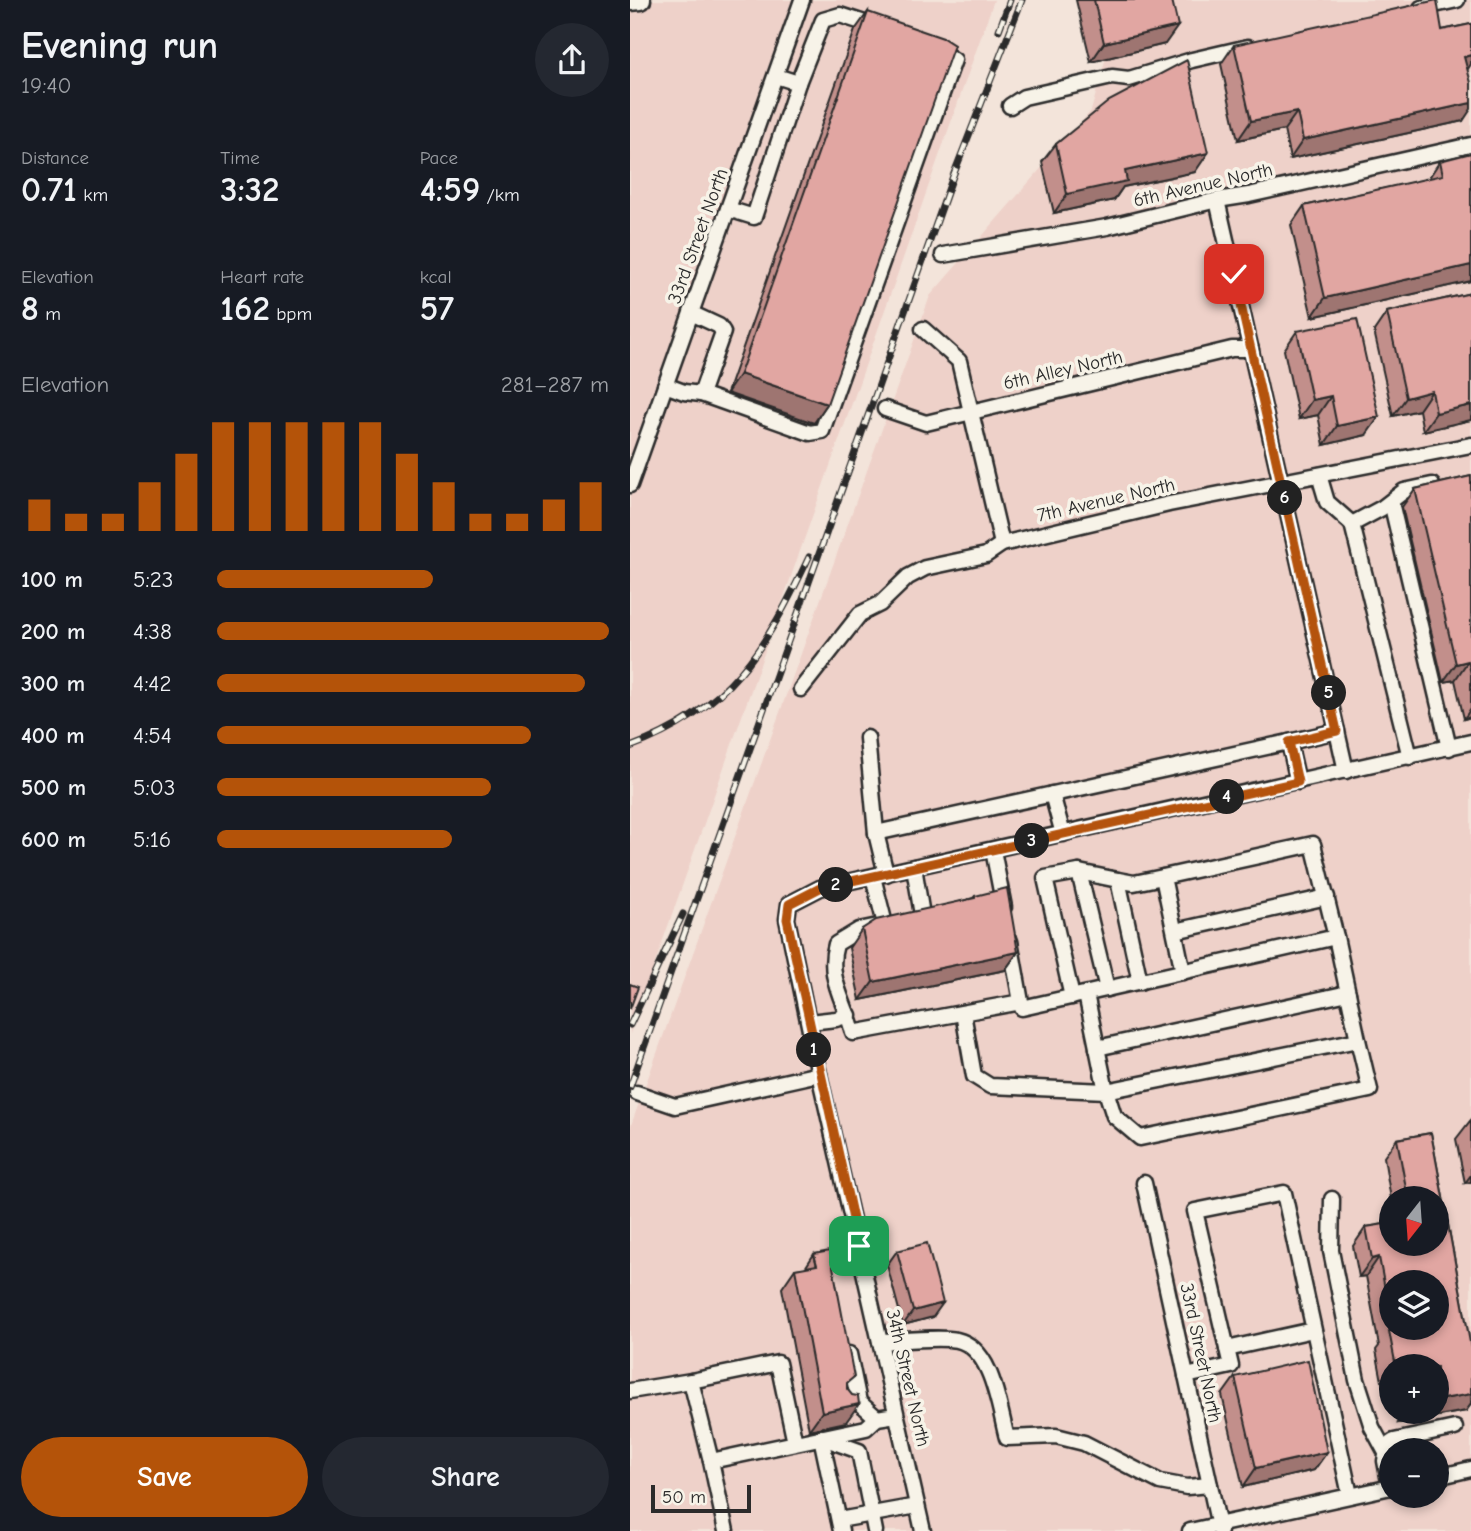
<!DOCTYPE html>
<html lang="en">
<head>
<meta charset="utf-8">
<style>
	body { margin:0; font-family:"Comic Neue",sans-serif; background:#242831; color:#f1f3f6; height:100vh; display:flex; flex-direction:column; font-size:26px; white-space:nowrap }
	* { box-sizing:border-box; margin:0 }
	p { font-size:23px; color:#9ea1a6 }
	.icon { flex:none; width:38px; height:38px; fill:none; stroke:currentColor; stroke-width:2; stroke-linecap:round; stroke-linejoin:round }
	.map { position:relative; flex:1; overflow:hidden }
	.details { display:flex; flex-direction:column; background:#171b24; width:630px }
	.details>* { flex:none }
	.needle { width:46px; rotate:197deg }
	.fabs { position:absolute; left:749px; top:1186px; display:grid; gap:14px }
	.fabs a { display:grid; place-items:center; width:70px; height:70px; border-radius:50%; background:#171b24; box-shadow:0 4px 10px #0003; font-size:35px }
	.scale { position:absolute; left:21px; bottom:18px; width:100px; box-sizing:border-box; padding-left:7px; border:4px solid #2b2b2b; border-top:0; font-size:19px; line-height:24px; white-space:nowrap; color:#2b2b2b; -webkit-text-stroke:5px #f7f3e8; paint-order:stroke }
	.pin { position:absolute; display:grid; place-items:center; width:60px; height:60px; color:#fff; margin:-30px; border-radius:14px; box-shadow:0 4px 10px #0006 }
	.km { position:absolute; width:35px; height:35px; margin:-18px; border-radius:50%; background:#222; color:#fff; font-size:19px; line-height:35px; text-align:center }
	.round { display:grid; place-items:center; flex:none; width:74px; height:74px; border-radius:37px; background:#242831 }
	.head { display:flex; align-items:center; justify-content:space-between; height:119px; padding:0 21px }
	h1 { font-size:38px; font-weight:600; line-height:52px }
	.figures { display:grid; grid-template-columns:repeat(3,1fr); gap:10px; height:119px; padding:7px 21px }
	.figures div { display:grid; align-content:center }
	.figures b { font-size:35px; font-weight:600 }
	.figures small { font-size:19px; font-weight:400 }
	.figures p { font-size:19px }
	.chart { height:196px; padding:14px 21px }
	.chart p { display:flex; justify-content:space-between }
	.chart svg { width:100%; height:126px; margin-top:7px; stroke:#b45309; stroke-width:6 }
	.primary-button { display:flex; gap:14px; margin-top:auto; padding:14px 21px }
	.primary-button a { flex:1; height:80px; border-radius:42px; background:#b45309; color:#fff; font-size:28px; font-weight:600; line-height:80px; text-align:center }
	.primary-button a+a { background:#242831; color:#f1f3f6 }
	ul { padding:0 21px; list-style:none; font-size:23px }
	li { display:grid; grid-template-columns:112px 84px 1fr; align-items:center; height:52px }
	li i { height:18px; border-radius:9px; background:#b45309 }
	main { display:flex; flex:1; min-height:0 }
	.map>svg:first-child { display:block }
</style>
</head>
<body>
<main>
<section class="details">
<div class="head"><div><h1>Evening run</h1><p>19:40</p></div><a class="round"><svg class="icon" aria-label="share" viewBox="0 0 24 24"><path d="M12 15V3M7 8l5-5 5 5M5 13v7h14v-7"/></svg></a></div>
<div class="figures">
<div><p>Distance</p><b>0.71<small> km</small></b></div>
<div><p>Time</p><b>3:32</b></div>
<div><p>Pace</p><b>4:59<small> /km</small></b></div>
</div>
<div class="figures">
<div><p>Elevation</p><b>8<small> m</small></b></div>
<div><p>Heart rate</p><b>162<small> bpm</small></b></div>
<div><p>kcal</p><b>57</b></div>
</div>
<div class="chart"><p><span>Elevation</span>281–287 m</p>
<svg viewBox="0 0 160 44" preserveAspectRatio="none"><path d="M5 44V33M15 44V38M25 44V38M35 44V27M45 44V17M55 44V6M65 44V6M75 44V6M85 44V6M95 44V6M105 44V17M115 44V27M125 44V38M135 44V38M145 44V33M155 44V27"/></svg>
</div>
<ul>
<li><b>100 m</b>5:23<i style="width:55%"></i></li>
<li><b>200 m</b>4:38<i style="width:100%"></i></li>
<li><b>300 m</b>4:42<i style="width:94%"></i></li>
<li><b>400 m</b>4:54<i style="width:80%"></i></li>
<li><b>500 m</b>5:03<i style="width:70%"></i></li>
<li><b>600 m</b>5:16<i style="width:60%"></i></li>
</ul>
<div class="primary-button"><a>Save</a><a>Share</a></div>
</section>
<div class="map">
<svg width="841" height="1531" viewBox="0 0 841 1531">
	<rect width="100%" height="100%" fill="#f3e4da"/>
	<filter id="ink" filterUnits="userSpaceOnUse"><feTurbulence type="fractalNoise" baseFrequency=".0143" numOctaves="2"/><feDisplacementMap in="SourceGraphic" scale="14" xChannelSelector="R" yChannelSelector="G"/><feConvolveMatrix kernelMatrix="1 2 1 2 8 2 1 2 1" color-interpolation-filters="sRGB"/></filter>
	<g filter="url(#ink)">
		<!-- built -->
		<g fill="#eed1c9" fill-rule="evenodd">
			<path d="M0 0H364L0 1034Z"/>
			<path d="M492 0H841V1531H0V1128L300 296 461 111ZM761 1199H807V1244H761ZM761 1283H807V1328H761ZM761 1367H807V1412H761ZM761 1451H807V1496H761Z"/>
		</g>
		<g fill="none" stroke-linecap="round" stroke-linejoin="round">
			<!-- minor casing -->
			<g stroke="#2b2b2b" stroke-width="19">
				<g id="minor">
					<path d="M791 8 827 0"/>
					<path d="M146 76 168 83 193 20 210 15 247 27"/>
					<path d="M380 106 394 97 482 77 499 79 562 60 618 47"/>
					<path d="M587 200 716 771"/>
					<path d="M98 209 124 217 168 83"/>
					<path d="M313 255 477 227 587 200 619 195 841 145"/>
					<path d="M293 329 329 361 372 544"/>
					<path d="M35 385 54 392 71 394 93 332 89 326 61 313"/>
					<path d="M71 394 180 433 192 431 324 60 305 48"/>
					<path d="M255 409 296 423 602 349H621"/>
					<path d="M689 475 697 502 722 524"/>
					<path d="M0 485 172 0"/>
					<path d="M761 502 819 748"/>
					<path d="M171 689 230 614 250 604 278 577 295 568 356 555 372 544 539 504 841 445"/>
					<path d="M237 738 246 833"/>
					<path d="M659 742 707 731"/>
					<path d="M780 757 722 524 752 508 774 491 802 485"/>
					<path d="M422 794 433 834"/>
					<path d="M363 850 374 907"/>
					<path d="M284 867 292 915"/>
					<path d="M256 874 246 833 659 742 668 782"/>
					<path d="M243 877 255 924"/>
					<path d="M248 926 229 930 206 944C196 978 215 1000 223 1033L391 1002 380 941"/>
					<path d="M545 931 697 897"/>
					<path d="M553 972 533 877 683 844 706 937"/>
					<path d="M510 982 488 880 504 883 533 877"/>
					<path d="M477 989 449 872 488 880"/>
					<path d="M442 997 415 878 449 872"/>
					<path d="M391 1002 392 1008 706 937 728 1040 476 1091 456 994"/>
					<path d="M333 1013 344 1076 360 1086 476 1091 484 1116 510 1138 740 1090 728 1040"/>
					<path d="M179 1022 206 1019 219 1015"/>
					<path d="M467 1048 718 993"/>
					<path d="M7 1093 45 1106 189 1074"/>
					<path d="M514 1183 590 1531"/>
					<path d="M702 1199 701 1251 727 1380 742 1427 755 1451"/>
					<path d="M250 1342C271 1341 308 1336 327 1340 363 1348 369 1409 377 1438L426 1436 454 1443 530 1482 557 1487 580 1485"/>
					<path d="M597 1349 683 1330"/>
					<path d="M219 1354 229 1402 247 1418"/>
					<path d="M556 1376 601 1366 565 1211 654 1193 720 1495"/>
					<path d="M0 1391 61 1381"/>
					<path d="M191 1437 211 1531"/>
					<path d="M193 1438 229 1451 245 1531"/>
					<path d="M165 1443 148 1363 61 1381 81 1461 236 1428 247 1418 266 1415"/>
					<path d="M81 1461 96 1531"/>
					<path d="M807 1477 841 1469"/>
					<path d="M760 1487 755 1461 758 1445 764 1441 825 1428"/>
					<path d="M209 1520 287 1506"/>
					<path d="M293 1531 189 1074 157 919 159 904 190 888 841 742"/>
					<path d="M560 1531 761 1487"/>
				</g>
			</g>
			<!-- major casing -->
			<g stroke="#2b2b2b" stroke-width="23">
				<path id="major" d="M0 1 11 0"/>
			</g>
			<!-- minor -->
			<use href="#minor" stroke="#f7f3e8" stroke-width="14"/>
			<!-- major -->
			<use href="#major" stroke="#f7f3e8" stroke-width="18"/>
			<!-- rail casing -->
			<g stroke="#2b2b2b" stroke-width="7">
				<g id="rail">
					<path d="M369 30 380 0"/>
					<path d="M0 747C99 711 137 647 179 557"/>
					<path d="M0 1025 53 914"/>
					<path d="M0 1087 323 176 392 0"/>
				</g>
			</g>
			<!-- rail -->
			<use href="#rail" stroke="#f7f3e8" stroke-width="4.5" stroke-dasharray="13" stroke-linecap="butt"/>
		</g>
		<!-- wall -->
		<g fill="#c28f8b" stroke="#2b2b2b" stroke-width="2" fill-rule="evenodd">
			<path d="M446 0H542L535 44 461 62Z"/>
			<path d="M238 12 197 404 184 423 97 393 225 30Z"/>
			<path d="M841 24V64L837 69 833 121 660 159 654 130 608 140 591 64 604 45 812 30Z"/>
			<path d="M426 144 565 172 493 187 484 200 424 213 412 162Z"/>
			<path d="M841 153V281L682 317 661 225 674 206 798 179 810 161Z"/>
			<path d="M841 293V420L793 431 789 410 763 416 744 331 757 312Z"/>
			<path d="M667 331 736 435 694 445 688 415 669 419 654 350Z"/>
			<path d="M841 476V717L834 719 825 680 813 682 772 507 785 489Z"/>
			<path d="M345 896 388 952 375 970 230 1000 219 948 232 929 343 898Z"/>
			<path d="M841 1120V1182L835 1183 826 1139 840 1121Z"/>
			<path d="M801 1133 841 1348V1404L836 1411 768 1423 766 1412H807V1367H761V1395L755 1397 746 1350 749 1346 736 1276 729 1277 723 1246 736 1227 761 1223V1244H807V1199H761L754 1157 767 1139ZM761 1283H807V1328H761Z"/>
			<path d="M267 1251 303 1317 273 1325 257 1265Z"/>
			<path d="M184 1254 217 1387 216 1422 179 1430 152 1288 165 1269 175 1268Z"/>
			<path d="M605 1377 697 1452 684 1470 613 1487 592 1395Z"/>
		</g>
		<!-- shaded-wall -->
		<g fill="#9e7471" stroke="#2b2b2b" stroke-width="2">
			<path d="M548 26 535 44 461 62 474 43Z"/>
			<path d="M841 55V64L836 72 834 57Z"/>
			<path d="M841 103V109L833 121 660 159 673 140Z"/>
			<path d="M667 112 654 130 608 140 621 121Z"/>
			<path d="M578 153 565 172 493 187 484 200 424 213 437 194 495 171Z"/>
			<path d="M841 265V281L682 317 695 298Z"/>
			<path d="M110 374 197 404 184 423 97 393Z"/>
			<path d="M802 391 789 410 763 416 776 398Z"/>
			<path d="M701 396 688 415 669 419 682 400Z"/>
			<path d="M841 405V420L793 431 806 413Z"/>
			<path d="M749 417 736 435 694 445 707 426Z"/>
			<path d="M838 661 825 680 813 682 826 664Z"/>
			<path d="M841 708V717L834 719Z"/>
			<path d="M388 952 375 970 230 1000 243 982Z"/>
			<path d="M841 1175V1182L835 1183Z"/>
			<path d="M749 1257 736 1276 729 1277 742 1259Z"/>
			<path d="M313 1303 303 1317 273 1325 283 1311Z"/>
			<path d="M761 1388V1395L755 1397Z"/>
			<path d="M841 1394V1404L836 1411 768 1423 775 1412H807V1400Z"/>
			<path d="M229 1404 216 1422 179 1430 192 1412Z"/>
			<path d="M697 1452 684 1470 613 1487 626 1468Z"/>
		</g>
		<!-- building -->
		<g fill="#e1a6a2" stroke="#2b2b2b" stroke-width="2">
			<path d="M464 0H542L548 26 474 43Z"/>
			<path d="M807 0 812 30 841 24V55L834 57 841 83V103L673 140 667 112 621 121 604 45Z"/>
			<path d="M238 12 313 38 324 45 197 404 110 374Z"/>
			<path d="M557 60 578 153 495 171 497 181 437 194 426 144 479 101Z"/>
			<path d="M841 153V265L695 298 674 206 813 175 810 161Z"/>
			<path d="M841 293V405L806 413 802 391 776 398 757 312Z"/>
			<path d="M727 319 749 417 707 426 701 396 682 400 667 331Z"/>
			<path d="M841 476V674L838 661 826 664 785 489Z"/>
			<path d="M377 888 388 952 243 982 232 929 246 920 345 898V896Z"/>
			<path d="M0 984 8 987 0 1009Z"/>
			<path d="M801 1133 841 1348V1394L807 1400V1367H766L759 1331H763V1328H807V1283H761V1321L749 1257 742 1259 736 1227 761 1223V1244H807V1199H778L767 1139Z"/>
			<path d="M297 1243 313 1303 283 1311 267 1251Z"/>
			<path d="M200 1251 224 1377 217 1383V1389L222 1395 228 1396 229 1404 192 1412 165 1269 187 1265 184 1254Z"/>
			<path d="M678 1360 697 1452 626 1468 605 1377Z"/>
		</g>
	</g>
	<g fill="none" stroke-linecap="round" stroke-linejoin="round" filter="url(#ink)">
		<!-- route casing -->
		<g stroke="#fff" stroke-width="14">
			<path id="route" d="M229 1246 157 919 159 904 190 888 668 782 659 742 707 731 604 274"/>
		</g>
		<!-- route -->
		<use href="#route" stroke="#b45309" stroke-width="9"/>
	</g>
	<g text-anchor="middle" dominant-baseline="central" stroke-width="7" stroke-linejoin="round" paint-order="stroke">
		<!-- street labels -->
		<g font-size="19" fill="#2b2b2b" stroke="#f7f3e8">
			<text transform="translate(573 185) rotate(-13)">6th Avenue North</text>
			<text transform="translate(68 236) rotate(-70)">33rd Street North</text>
			<text transform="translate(433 370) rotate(-13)">6th Alley North</text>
			<text transform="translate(476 500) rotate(-13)">7th Avenue North</text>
			<text transform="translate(571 1353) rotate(78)">33rd Street North</text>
			<text transform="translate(278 1378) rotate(77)">34th Street North</text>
		</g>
	</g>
</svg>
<div class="fabs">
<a><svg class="needle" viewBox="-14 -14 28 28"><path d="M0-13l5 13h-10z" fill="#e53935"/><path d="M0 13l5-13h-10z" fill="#9ea1a6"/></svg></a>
<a><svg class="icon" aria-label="layers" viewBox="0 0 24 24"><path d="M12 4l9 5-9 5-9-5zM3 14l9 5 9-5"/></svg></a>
<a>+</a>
<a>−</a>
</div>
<div class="scale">50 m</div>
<div class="pin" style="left:229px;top:1246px;background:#1e9e55"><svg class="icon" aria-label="arrive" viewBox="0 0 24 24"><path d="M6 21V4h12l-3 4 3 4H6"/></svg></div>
<div class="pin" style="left:604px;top:274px;background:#d93025"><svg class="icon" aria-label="check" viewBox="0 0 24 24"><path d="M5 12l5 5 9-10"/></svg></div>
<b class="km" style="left:184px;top:1050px">1</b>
<b class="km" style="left:206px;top:885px">2</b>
<b class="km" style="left:402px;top:841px">3</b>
<b class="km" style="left:597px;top:797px">4</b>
<b class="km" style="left:699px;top:693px">5</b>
<b class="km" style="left:655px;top:498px">6</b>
</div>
</main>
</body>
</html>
